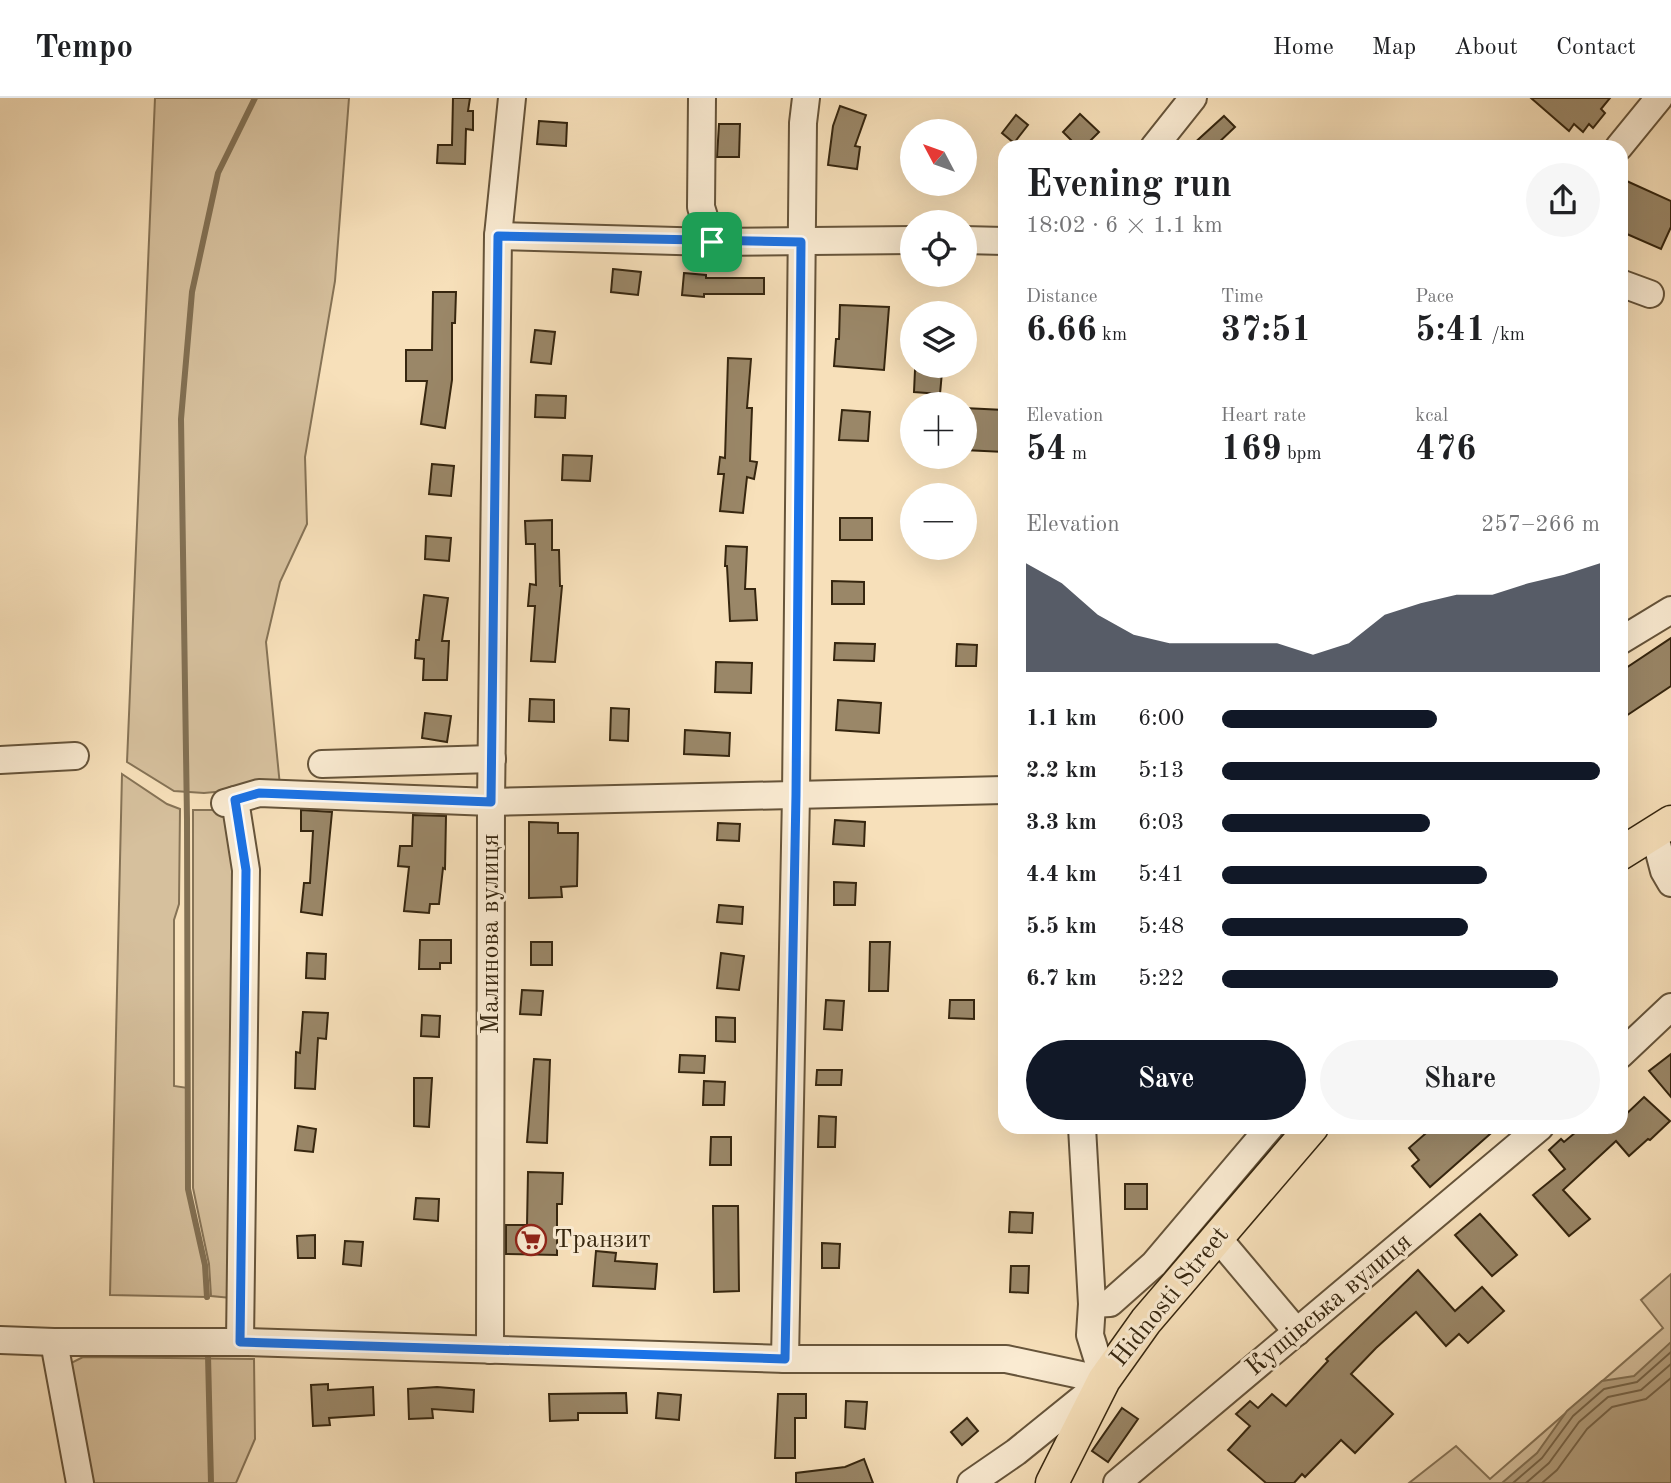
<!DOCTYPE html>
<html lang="en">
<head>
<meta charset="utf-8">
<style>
	body { margin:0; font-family:"Old Standard TT",serif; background:#f6f6f6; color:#202124; height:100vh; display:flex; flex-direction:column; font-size:26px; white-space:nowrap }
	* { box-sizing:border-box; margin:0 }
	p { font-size:23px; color:#757577 }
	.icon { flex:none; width:38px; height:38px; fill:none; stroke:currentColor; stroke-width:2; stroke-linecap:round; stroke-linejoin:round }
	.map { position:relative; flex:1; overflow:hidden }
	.drawer { position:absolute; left:998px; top:42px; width:630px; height:994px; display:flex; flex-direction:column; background:#fff; border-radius:21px; box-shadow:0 7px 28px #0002 }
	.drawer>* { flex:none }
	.needle { width:46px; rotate:311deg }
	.controls { position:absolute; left:900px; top:21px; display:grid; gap:14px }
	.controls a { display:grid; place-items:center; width:77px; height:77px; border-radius:50%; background:#fff; box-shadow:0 7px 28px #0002; font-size:35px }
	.pin { position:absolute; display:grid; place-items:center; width:60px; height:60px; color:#fff; margin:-30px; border-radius:14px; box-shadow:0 4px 10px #0006 }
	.round { display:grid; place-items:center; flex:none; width:74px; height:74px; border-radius:37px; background:#f6f6f6 }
	.headline { display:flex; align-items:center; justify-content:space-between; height:119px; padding:0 28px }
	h1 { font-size:38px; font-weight:700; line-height:52px }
	.stats { display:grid; grid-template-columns:repeat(3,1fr); gap:10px; height:119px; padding:7px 28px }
	.stats div { display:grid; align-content:center }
	.stats b { font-size:35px; font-weight:700 }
	.stats small { font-size:19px; font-weight:400 }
	.stats p { font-size:19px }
	.chart { height:196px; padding:14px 28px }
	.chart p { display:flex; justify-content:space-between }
	.chart svg { width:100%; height:126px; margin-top:7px; fill:#111827; opacity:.7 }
	.action { display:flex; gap:14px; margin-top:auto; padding:14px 28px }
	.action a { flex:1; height:80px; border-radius:42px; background:#111827; color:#fff; font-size:28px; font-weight:700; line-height:80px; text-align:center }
	.action a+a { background:#f6f6f6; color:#202124 }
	ul { padding:0 28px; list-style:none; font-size:23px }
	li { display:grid; grid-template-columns:112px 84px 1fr; align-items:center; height:52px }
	li i { height:18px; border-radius:9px; background:#111827 }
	header { display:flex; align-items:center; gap:42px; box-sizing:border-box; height:98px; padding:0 35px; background:#fff; border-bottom:2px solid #e0e0e0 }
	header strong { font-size:33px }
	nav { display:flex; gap:38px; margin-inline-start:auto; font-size:24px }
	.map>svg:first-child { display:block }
</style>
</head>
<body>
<header>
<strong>Tempo</strong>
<nav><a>Home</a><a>Map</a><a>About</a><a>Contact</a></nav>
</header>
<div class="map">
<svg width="1671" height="1385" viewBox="0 0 1671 1385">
	<rect width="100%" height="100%" fill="#f7e0ba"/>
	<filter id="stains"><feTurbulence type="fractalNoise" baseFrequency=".00286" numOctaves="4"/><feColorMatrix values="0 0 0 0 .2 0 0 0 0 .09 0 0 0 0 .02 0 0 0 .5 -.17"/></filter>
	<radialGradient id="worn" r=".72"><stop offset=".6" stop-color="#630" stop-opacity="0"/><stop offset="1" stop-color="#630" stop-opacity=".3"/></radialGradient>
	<!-- green -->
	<g fill="#d6c09d" stroke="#867356" stroke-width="2">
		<path d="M155 0H349L335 183 305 359 307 426 280 484 266 544 280 688 204 695 174 693 127 664Z"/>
		<path d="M122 676 167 706 180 711 179 806 174 822V988L188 990V1091L205 1167 207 1199 110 1197Z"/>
		<path d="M193 712H228L238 763 231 1200 211 1198 209 1166 193 1090Z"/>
		<path d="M1671 1176V1385H1409L1456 1348 1490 1381 1663 1230 1641 1202Z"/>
		<path d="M83 1259 254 1261 255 1341 236 1385H86L69 1266Z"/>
	</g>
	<!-- water -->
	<path fill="#b5a180" stroke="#827053" stroke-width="2" d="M1671 1244V1385H1502L1537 1355 1567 1313 1602 1283 1634 1278Z"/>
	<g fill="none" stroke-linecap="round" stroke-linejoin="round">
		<!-- shore -->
		<g stroke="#766448" stroke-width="2">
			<path d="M1513 1385 1542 1360 1573 1318 1604 1291 1637 1284 1671 1254"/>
			<path d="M1526 1385 1549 1365 1579 1324 1608 1299 1641 1292 1671 1266"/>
			<path d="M1542 1385 1557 1372 1587 1331 1612 1309 1646 1301 1671 1280"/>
		</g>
		<!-- stream -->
		<g stroke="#827053" stroke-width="6">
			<path d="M207 1199 205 1167 188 1091 187 721 181 321 192 194 218 75 255 0"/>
			<path d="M208 1257 211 1385"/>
		</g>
	</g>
	<!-- building -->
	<g fill="#9a8768" stroke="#36260f" stroke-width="2">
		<path d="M453 0H470L468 13H473V32L466 31 465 66 437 65 438 47H452Z"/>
		<path d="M1531 0H1610L1601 11 1605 15 1593 30 1589 26 1583 34 1574 26 1569 33Z"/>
		<path d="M840 8 866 17 855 48 860 49 857 71 828 67 833 28Z"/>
		<path d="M1080 16 1099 34 1084 49H1078L1063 34Z"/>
		<path d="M1016 17 1028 27 1014 45 1002 35Z"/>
		<path d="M1224 18 1235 29 1214 49H1190Z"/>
		<path d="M539 23 567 25 566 48 537 46Z"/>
		<path d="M719 26H740L739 59H717Z"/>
		<path d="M1620 80 1671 103V129L1661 151 1620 133Z"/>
		<path d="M613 171 641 174 638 197 611 194Z"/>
		<path d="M684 175 706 177V180H764V196H704V199L682 197Z"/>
		<path d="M433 194H456L455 225H452V282L445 330 421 326 427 283H406V252H432Z"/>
		<path d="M840 207 889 209 884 272 834 268 836 241H839Z"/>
		<path d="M535 232 555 234 551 266 531 264Z"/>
		<path d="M728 260 751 261 747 310H752L750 363 757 364 754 381 747 379 743 415 720 413 724 376H718L720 359 725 360Z"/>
		<path d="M915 272 942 274 940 296 914 294Z"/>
		<path d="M536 297 566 298 565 320 535 319Z"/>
		<path d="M964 310 1004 312V354L964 352Z"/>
		<path d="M842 312 870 314 868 343 839 342Z"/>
		<path d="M563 357 592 358 590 383 562 382Z"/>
		<path d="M432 366 454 368 451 398 429 396Z"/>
		<rect x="840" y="420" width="32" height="22"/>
		<path d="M552 422V452H559L560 488H562L555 564 531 563 535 508H528L530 486 536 487 535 446H526L525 423Z"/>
		<path d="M426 438 451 440 449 463 425 461Z"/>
		<path d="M726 448 747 449 745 491H755L757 522 730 523 727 468H725Z"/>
		<path d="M832 483 864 484V506H832Z"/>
		<path d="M424 497 448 500 442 543H449L447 582H423L424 561 415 560 416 542H419Z"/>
		<path d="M1671 540V588L1620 622V574Z"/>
		<path d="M835 545 875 546 874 563 834 562Z"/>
		<path d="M957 546 977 547 976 568H956Z"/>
		<path d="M716 564 752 565 751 595 715 594Z"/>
		<path d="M530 601 554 602V624L529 623Z"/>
		<path d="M838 602 881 605 879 635 836 632Z"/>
		<path d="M611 610 629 611 628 643 610 642Z"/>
		<path d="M425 615 451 618 447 644 422 640Z"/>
		<path d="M685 632 730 635 729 658 684 656Z"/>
		<path d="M301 712 332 714 322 817 301 814 304 785H310L313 733H301Z"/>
		<path d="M413 717 446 718 445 771 443 770 439 806H430L429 815 404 813 409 769 398 768 400 748H412Z"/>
		<path d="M835 722 865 724 864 748 833 746Z"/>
		<path d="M529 724 558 725V735H578L577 788 561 789 562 799 529 800Z"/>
		<path d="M718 725 740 726 739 743 717 742Z"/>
		<path d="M834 784 856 785 855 807H834Z"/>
		<path d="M719 807 743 809 742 826 717 824Z"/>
		<path d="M420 842H451V865H440V871H419Z"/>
		<rect x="531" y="844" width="21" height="23"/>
		<path d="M870 844H890L888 893H869Z"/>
		<path d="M307 855 326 856 325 881 306 880Z"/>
		<path d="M721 855 744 858 739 892 717 890Z"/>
		<path d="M522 892 543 893 541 917 520 916Z"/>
		<path d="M826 902 844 903 842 932 824 931Z"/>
		<path d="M950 902H974V921L949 920Z"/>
		<path d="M303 914 328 915 326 941 318 940 315 991 295 990 296 954 300 955Z"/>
		<path d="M422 917 440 918 439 939 421 938Z"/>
		<path d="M716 919 735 920V944L716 943Z"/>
		<path d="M1671 956V999L1649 973Z"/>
		<path d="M680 957 705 958 704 975 679 974Z"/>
		<path d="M534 961 550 962 547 1045 527 1044Z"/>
		<path d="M817 972H842L841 987H816Z"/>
		<path d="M414 980H432L429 1029 414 1028Z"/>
		<path d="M704 983 725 984 724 1007H703Z"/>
		<path d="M1644 999 1670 1023 1650 1042 1648 1041 1629 1058 1616 1043 1563 1092 1590 1121 1569 1138 1533 1097 1565 1071 1549 1052 1561 1041 1564 1044 1582 1029H1620V1022Z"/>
		<path d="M819 1018 836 1019 835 1049H818Z"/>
		<path d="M298 1028 316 1031 313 1054 295 1052Z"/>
		<path d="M1433 1029H1498L1430 1089 1412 1068 1419 1062 1409 1050Z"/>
		<path d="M711 1039H731V1067H710Z"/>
		<path d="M528 1074 563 1075 562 1106H557V1157L506 1156V1127H527Z"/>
		<rect x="1125" y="1086" width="22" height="25"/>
		<path d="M416 1100 439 1101 438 1123 414 1121Z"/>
		<path d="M713 1108H738L739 1193 714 1194Z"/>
		<path d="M1010 1114 1033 1115 1032 1135 1009 1134Z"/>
		<path d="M1480 1116 1517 1157 1492 1178 1455 1137Z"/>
		<path d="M315 1137V1160H298L297 1138Z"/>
		<path d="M345 1143 363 1144 361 1168 343 1166Z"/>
		<path d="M822 1145 840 1146 839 1170H822Z"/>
		<path d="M596 1153 616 1155 615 1163 657 1166 655 1191 593 1188Z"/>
		<path d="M1011 1168H1029L1028 1195 1010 1194Z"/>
		<path d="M1418 1172 1455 1213 1482 1189 1504 1213 1468 1245 1459 1236 1446 1248 1416 1214 1376 1250 1351 1276 1393 1316 1355 1355 1341 1342 1305 1379 1302 1376 1294 1385H1266L1228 1352 1250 1328 1236 1316 1250 1303 1258 1310 1272 1296 1286 1308 1328 1263 1326 1261Z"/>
		<path d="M328 1286V1292L373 1289 374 1317 329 1320 330 1327 313 1328 311 1287Z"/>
		<path d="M437 1289 474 1292 473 1314 432 1311 433 1320 409 1321 408 1291Z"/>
		<path d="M626 1295 627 1315H578V1322L550 1323 549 1296Z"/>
		<path d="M658 1295 681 1297 679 1322 656 1320Z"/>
		<path d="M778 1296H806V1320H795V1360H775Z"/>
		<path d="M846 1303 867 1304 865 1331 845 1329Z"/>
		<path d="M1122 1310 1138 1321 1108 1364 1092 1353Z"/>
		<path d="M967 1320 978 1333 962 1347 951 1334Z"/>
		<path d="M864 1361 873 1385H796V1375L845 1369Z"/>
	</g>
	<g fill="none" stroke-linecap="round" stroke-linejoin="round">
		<!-- minor casing -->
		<g stroke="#66543a" stroke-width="30">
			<g id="minor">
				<path d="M702 0 701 109 712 144"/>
				<path d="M1154 49 1193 0"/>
				<path d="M1619 49 1659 0"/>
				<path d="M498 138 712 144 912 142"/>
				<path d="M964 142 1004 143"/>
				<path d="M1620 185 1650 196"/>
				<path d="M1620 543 1671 512"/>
				<path d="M0 662 75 658"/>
				<path d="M322 666 492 661"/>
				<path d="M235 702 246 772 240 1244"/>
				<path d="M225 705 259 695 491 704 1004 692"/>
				<path d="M1654 735 1664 773 1671 785"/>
				<path d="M1620 957 1671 909"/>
				<path d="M1082 1029 1092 1206 1090 1237 1104 1282"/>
				<path d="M1217 1139 1297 1234"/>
				<path d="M1092 1206 1110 1205 1154 1166 1270 1029"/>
				<path d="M0 1242 54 1244H248L785 1261H1006L1104 1282"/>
				<path d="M54 1244 80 1385"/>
				<path d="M490 1252 491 704 498 138 512 0"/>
				<path d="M785 1261 796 697 803 25 806 0"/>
				<path d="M971 1385 1016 1354 1100 1286"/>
				<path d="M1117 1385 1540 1029"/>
			</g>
		</g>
		<!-- major casing -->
		<g stroke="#36260f" stroke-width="35">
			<g id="major">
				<path d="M1620 756 1671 724"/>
				<path d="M1052 1385 1104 1282 1146 1223 1312 1029"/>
			</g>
		</g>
		<!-- minor -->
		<use href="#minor" stroke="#faebd2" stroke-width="26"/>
		<!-- major -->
		<use href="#major" stroke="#f7e0ba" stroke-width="32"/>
	</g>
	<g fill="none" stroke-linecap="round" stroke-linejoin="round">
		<!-- route casing -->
		<g stroke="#fff" stroke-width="14">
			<path id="route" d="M498 138 801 144 796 697 785 1261 240 1244 246 772 235 702 259 695 491 704Z"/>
		</g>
		<!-- route -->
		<use href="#route" stroke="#1a73e8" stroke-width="9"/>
	</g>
	<!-- icons -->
	<defs>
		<g id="supermarket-ring" transform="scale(1.575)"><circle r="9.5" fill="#faebd2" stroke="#8f2418" stroke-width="1.5"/><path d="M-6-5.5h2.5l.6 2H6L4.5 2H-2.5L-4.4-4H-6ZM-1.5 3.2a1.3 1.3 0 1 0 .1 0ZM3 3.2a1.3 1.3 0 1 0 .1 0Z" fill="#8f2418"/></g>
	</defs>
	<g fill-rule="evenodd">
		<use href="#supermarket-ring" x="531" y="1142"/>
	</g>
	<g text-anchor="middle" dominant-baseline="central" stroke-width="6" stroke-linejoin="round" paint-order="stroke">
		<!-- street labels -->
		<g font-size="26" fill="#36260f" stroke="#faebd2">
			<text transform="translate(491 836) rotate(-90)">Малинова вулиця</text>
			<text transform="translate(1170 1199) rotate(-51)">Hidnosti Street</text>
			<text transform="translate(1329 1207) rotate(-40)">Кущівська вулиця</text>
		</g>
		<!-- poi labels -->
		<g font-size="26" fill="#36260f" stroke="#faebd2" text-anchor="start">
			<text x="554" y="1142">Транзит</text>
		</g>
	</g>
	<rect width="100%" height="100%" filter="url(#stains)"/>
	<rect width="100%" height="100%" fill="url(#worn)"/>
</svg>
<div class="controls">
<a><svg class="needle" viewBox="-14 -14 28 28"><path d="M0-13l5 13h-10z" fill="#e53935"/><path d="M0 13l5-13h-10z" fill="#757577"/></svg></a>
<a><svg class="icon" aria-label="locate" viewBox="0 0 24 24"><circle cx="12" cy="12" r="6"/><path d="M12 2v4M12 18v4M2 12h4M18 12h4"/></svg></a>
<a><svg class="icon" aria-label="layers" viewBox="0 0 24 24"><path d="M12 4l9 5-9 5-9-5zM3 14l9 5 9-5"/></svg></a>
<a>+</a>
<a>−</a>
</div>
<div class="pin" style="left:712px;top:144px;background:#1e9e55"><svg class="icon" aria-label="arrive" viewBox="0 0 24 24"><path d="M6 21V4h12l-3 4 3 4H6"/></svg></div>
<section class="drawer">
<div class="headline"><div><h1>Evening run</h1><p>18:02 · 6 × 1.1 km</p></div><a class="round"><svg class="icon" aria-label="share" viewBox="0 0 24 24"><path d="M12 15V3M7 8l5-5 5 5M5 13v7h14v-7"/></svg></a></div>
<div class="stats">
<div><p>Distance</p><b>6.66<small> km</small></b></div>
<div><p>Time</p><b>37:51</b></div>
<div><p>Pace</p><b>5:41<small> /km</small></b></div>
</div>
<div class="stats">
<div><p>Elevation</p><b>54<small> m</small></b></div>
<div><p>Heart rate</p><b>169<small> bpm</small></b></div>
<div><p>kcal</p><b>476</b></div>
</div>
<div class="chart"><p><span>Elevation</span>257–266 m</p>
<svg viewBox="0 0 160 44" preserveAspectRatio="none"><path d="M0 44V6L10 13L20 24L30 31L40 34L50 34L60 34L70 34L80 38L90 34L100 24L110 20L120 17L130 17L140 13L150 10L160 6V44z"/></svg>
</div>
<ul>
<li><b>1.1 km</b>6:00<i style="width:57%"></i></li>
<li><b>2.2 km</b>5:13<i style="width:100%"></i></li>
<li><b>3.3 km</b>6:03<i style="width:55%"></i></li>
<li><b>4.4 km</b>5:41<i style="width:70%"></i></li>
<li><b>5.5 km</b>5:48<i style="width:65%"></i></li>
<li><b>6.7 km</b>5:22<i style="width:89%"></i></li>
</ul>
<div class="action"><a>Save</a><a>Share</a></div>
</section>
</div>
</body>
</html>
